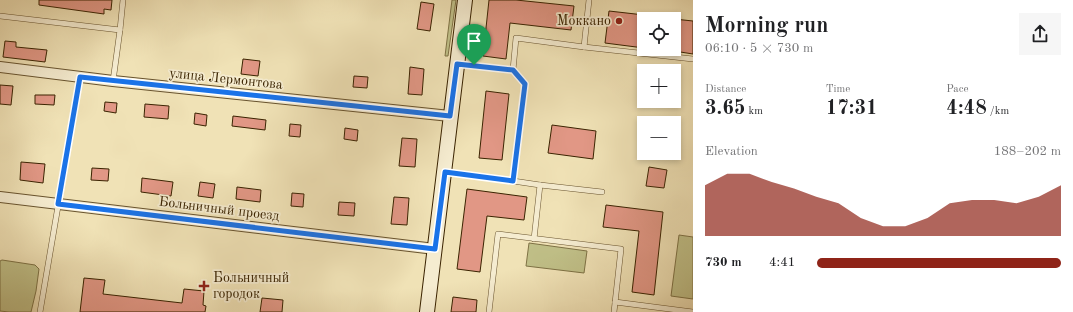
<!DOCTYPE html>
<html lang="en">
<head>
<meta charset="utf-8">
<style>
	body { margin:0; font-family:"Old Standard TT",serif; background:#f6f6f6; color:#202124; height:100vh; display:flex; flex-direction:column; font-size:15px; white-space:nowrap }
	* { box-sizing:border-box; margin:0 }
	p { font-size:13px; color:#757577 }
	.icon { flex:none; width:22px; height:22px; fill:none; stroke:currentColor; stroke-width:2; stroke-linecap:round; stroke-linejoin:round }
	.map { position:relative; flex:1; overflow:hidden }
	.details { display:flex; flex-direction:column; background:#fff; width:380px }
	.details>* { flex:none }
	.fabs { position:absolute; left:637px; top:12px; display:grid; gap:8px }
	.fabs a { display:grid; place-items:center; width:44px; height:44px; border-radius:0px; background:#fff; box-shadow:0 2px 6px #0003; font-size:20px }
	.pin { position:absolute; display:grid; place-items:center; width:34px; height:34px; color:#fff; margin:-41px -17px; border-radius:50% 50% 50% 0; rotate:-45deg; box-shadow:0 0 4px #0007 }
	.pin .icon { rotate:45deg }
	.round { display:grid; place-items:center; flex:none; width:42px; height:42px; border-radius:0px; background:#f6f6f6 }
	.head { display:flex; align-items:center; justify-content:space-between; height:68px; padding:0 12px }
	h1 { font-size:22px; font-weight:600; line-height:30px }
	.stats { display:grid; grid-template-columns:repeat(3,1fr); gap:6px; height:68px; padding:4px 12px }
	.stats div { display:grid; align-content:center }
	.stats b { font-size:20px; font-weight:600 }
	.stats small { font-size:11px; font-weight:400 }
	.stats p { font-size:11px }
	.chart { height:112px; padding:8px 12px }
	.chart p { display:flex; justify-content:space-between }
	.chart svg { width:100%; height:72px; margin-top:4px; fill:#8f2418; opacity:.7 }
	ul { padding:0 12px; list-style:none; font-size:13px }
	li { display:grid; grid-template-columns:64px 48px 1fr; align-items:center; height:30px }
	li i { height:10px; border-radius:5px; background:#8f2418 }
	main { display:flex; flex:1; min-height:0 }
	.map>svg:first-child { display:block }
</style>
</head>
<body>
<main>
<div class="map">
<svg width="693" height="312" viewBox="0 0 693 312">
	<rect width="100%" height="100%" fill="#f0e2b6"/>
	<filter id="stains"><feTurbulence type="fractalNoise" baseFrequency=".005" numOctaves="4"/><feColorMatrix values="0 0 0 0 .2 0 0 0 0 .09 0 0 0 0 .02 0 0 0 .5 -.17"/></filter>
	<radialGradient id="worn" r=".72"><stop offset=".6" stop-color="#630" stop-opacity="0"/><stop offset="1" stop-color="#630" stop-opacity=".3"/></radialGradient>
	<!-- green -->
	<g fill="#c1c189" stroke="#7e7245">
		<path d="M452 0H456L448 56H445Z"/>
		<path d="M679 235 693 237V299L671 296Z"/>
		<path d="M529 243 587 251 584 273 526 266Z"/>
		<path d="M2 260 35 265 39 269 36 291 31 312H9L0 311V261Z"/>
	</g>
	<!-- building -->
	<g fill="#e19785" stroke="#3a2301">
		<path d="M39 0H112L111 10 104 9V14L39 5Z"/>
		<path d="M489 0H516L574 6 571 30 510 23 506 59 483 56Z"/>
		<path d="M421 2 434 4 430 31 417 29Z"/>
		<path d="M609 11 644 15V48L605 43Z"/>
		<path d="M674 19 693 21V54L674 51Z"/>
		<path d="M5 41 16 42V47L47 50 45 62 3 57Z"/>
		<path d="M243 59 260 61 258 76 241 74Z"/>
		<path d="M410 67 424 69 422 95 408 94Z"/>
		<path d="M354 76 368 77 367 88 353 87Z"/>
		<path d="M0 85 13 86 11 105 0 104Z"/>
		<path d="M486 91 509 94 502 160 479 158Z"/>
		<path d="M35 95H55L54 105 35 104Z"/>
		<path d="M105 102 117 103 116 113 104 111Z"/>
		<path d="M145 104 169 106 168 119 144 117Z"/>
		<path d="M195 113 207 115 206 126 194 124Z"/>
		<path d="M233 116 266 120 265 130 232 126Z"/>
		<path d="M290 124 301 125 300 137 289 136Z"/>
		<path d="M552 125 596 131 593 159 548 153Z"/>
		<path d="M345 128 358 130 357 141 344 139Z"/>
		<path d="M402 138 417 139 415 167 399 166Z"/>
		<path d="M21 162 45 164 43 183 20 180Z"/>
		<path d="M649 167 667 170 664 188 646 186Z"/>
		<path d="M92 168 109 169 108 181 91 180Z"/>
		<path d="M142 178 173 182 171 196 141 192Z"/>
		<path d="M200 182 215 184 213 198 198 196Z"/>
		<path d="M237 187 261 190 260 202 236 199Z"/>
		<path d="M467 189 527 197 524 220 487 216 480 272 457 269Z"/>
		<path d="M292 193 304 194 303 207 291 206Z"/>
		<path d="M394 197 409 198 407 225 391 224Z"/>
		<path d="M339 202 355 203 354 216 338 215Z"/>
		<path d="M606 205 663 212 654 295 632 292 639 231 603 227Z"/>
		<path d="M84 278 105 280 103 294 182 303 184 289 204 291 203 305 206 306 205 312H80Z"/>
		<path d="M453 297 477 300 476 312H451Z"/>
		<path d="M262 298 283 300 282 312H260Z"/>
	</g>
	<g fill="none" stroke-linecap="round" stroke-linejoin="round">
		<!-- lane casing -->
		<g stroke="#68532e" stroke-width="6">
			<g id="lane">
				<path d="M0 16 120 30 123 0"/>
				<path d="M584 47 693 59"/>
				<path d="M458 64 513 70 516 38 584 47 589 0"/>
				<path d="M113 81 120 30"/>
				<path d="M445 172 513 181 525 84 513 70"/>
				<path d="M513 181 540 185 534 239"/>
				<path d="M540 185 602 192"/>
				<path d="M615 302 693 312"/>
				<path d="M40 312 80 77"/>
				<path d="M489 312 498 234 621 249 614 312"/>
			</g>
		</g>
		<!-- street casing -->
		<g stroke="#68532e" stroke-width="12">
			<g id="street">
				<path d="M0 67 113 81 450 116"/>
				<path d="M0 197 435 249"/>
			</g>
		</g>
		<!-- secondary casing -->
		<g stroke="#3a2301" stroke-width="16">
			<path id="secondary" d="M427 312 465 0"/>
		</g>
		<!-- lane -->
		<use href="#lane" stroke="#f5ecd0" stroke-width="5"/>
		<!-- street -->
		<use href="#street" stroke="#f5ecd0" stroke-width="10"/>
		<!-- secondary -->
		<use href="#secondary" stroke="#f5ecd0" stroke-width="14"/>
	</g>
	<g fill="none" stroke-linecap="round" stroke-linejoin="round">
		<!-- route casing -->
		<g stroke="#fff" stroke-width="8">
			<path id="route" d="M457 64 513 70 525 84 513 181 445 172 435 249 58 204 80 77 450 116Z"/>
		</g>
		<!-- route -->
		<use href="#route" stroke="#1a73e8" stroke-width="5"/>
	</g>
	<!-- markers -->
	<g fill="#8f2418" stroke="#f5ecd0" stroke-width="1.5">
		<circle cx="619" cy="21" r="4"/>
		<path d="M202 280h4v4h4v4h-4v4h-4v-4h-4v-4h4z"/>
	</g>
	<g text-anchor="middle" dominant-baseline="central" stroke-width="3.5" stroke-linejoin="round" paint-order="stroke">
		<!-- poi labels -->
		<g font-size="14" fill="#3a2301" stroke="#f5ecd0" text-anchor="end">
			<text x="611" y="21">Моккано</text>
			<text x="213" y="278" text-anchor="start">Больничный<tspan x="213" dy="16">городок</tspan></text>
		</g>
		<!-- street labels -->
		<g font-size="14" fill="#3a2301" stroke="#f5ecd0">
			<text transform="translate(226 79) rotate(6)">улица Лермонтова</text>
			<text transform="translate(219 209) rotate(7)">Больничный проезд</text>
		</g>
	</g>
	<rect width="100%" height="100%" filter="url(#stains)"/>
	<rect width="100%" height="100%" fill="url(#worn)"/>
</svg>
<div class="fabs">
<a><svg class="icon" aria-label="locate" viewBox="0 0 24 24"><circle cx="12" cy="12" r="6"/><path d="M12 2v4M12 18v4M2 12h4M18 12h4"/></svg></a>
<a>+</a>
<a>−</a>
</div>
<div class="pin" style="left:474px;top:65px;background:#1e9e55"><svg class="icon" aria-label="arrive" viewBox="0 0 24 24"><path d="M6 21V4h12l-3 4 3 4H6"/></svg></div>
</div>
<section class="details">
<div class="head"><div><h1>Morning run</h1><p>06:10 · 5 × 730 m</p></div><a class="round"><svg class="icon" aria-label="share" viewBox="0 0 24 24"><path d="M12 15V3M7 8l5-5 5 5M5 13v7h14v-7"/></svg></a></div>
<div class="stats">
<div><p>Distance</p><b>3.65<small> km</small></b></div>
<div><p>Time</p><b>17:31</b></div>
<div><p>Pace</p><b>4:48<small> /km</small></b></div>
</div>
<div class="chart"><p><span>Elevation</span>188–202 m</p>
<svg viewBox="0 0 160 44" preserveAspectRatio="none"><path d="M0 44V13L10 6L20 6L30 11L40 15L50 20L60 24L70 33L80 38L90 38L100 33L110 24L120 22L130 22L140 24L150 20L160 13V44z"/></svg>
</div>
<ul>
<li><b>730 m</b>4:41<i style="width:100%"></i></li>
</ul>
</section>
</main>
</body>
</html>
